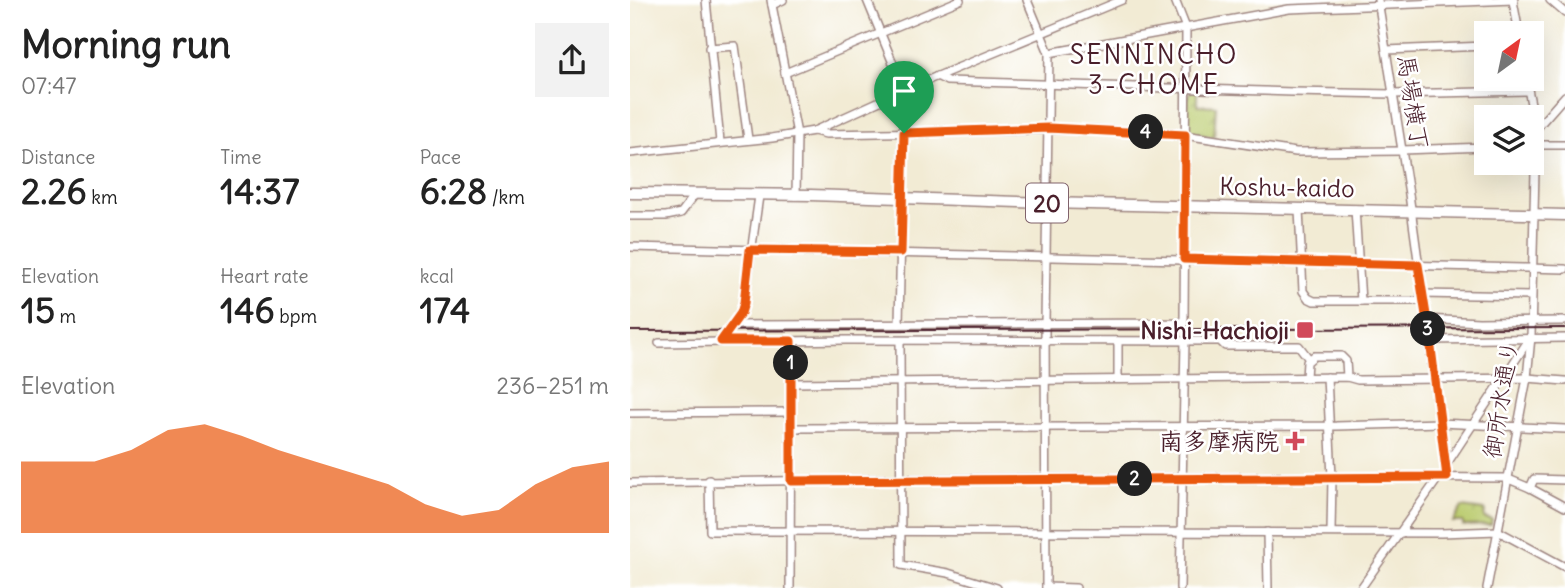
<!DOCTYPE html>
<html lang="en">
<head>
<meta charset="utf-8">
<style>
	body { margin:0; font-family:Delius,"Klee One",sans-serif; background:#f2f2f2; color:#222; height:100vh; display:flex; flex-direction:column; font-size:26px; white-space:nowrap }
	* { box-sizing:border-box; margin:0 }
	p { font-size:23px; color:#767676 }
	.icon { flex:none; width:38px; height:38px; fill:none; stroke:currentColor; stroke-width:2; stroke-linecap:round; stroke-linejoin:round }
	.map { position:relative; flex:1; overflow:hidden }
	.sheet { display:flex; flex-direction:column; background:#fff; width:630px }
	.sheet>* { flex:none }
	.needle { width:46px; rotate:33deg }
	.fabs { position:absolute; left:844px; top:21px; display:grid; gap:14px }
	.fabs a { display:grid; place-items:center; width:70px; height:70px; border-radius:0px; background:#fff; box-shadow:0 7px 28px #0002; font-size:35px }
	.pin { position:absolute; display:grid; place-items:center; width:60px; height:60px; color:#fff; margin:-72px -30px; border-radius:50% 50% 50% 0; rotate:-45deg; box-shadow:0 0 7px #0007 }
	.pin .icon { rotate:45deg }
	.km { position:absolute; width:35px; height:35px; margin:-18px; border-radius:50%; background:#222; color:#fff; font-size:19px; line-height:35px; text-align:center }
	.round { display:grid; place-items:center; flex:none; width:74px; height:74px; border-radius:0px; background:#f2f2f2 }
	.head { display:flex; align-items:center; justify-content:space-between; height:119px; padding:0 21px }
	h1 { font-size:38px; font-weight:700; line-height:52px }
	.metrics { display:grid; grid-template-columns:repeat(3,1fr); gap:10px; height:119px; padding:7px 21px }
	.metrics div { display:grid; align-content:center }
	.metrics b { font-size:35px; font-weight:700 }
	.metrics small { font-size:19px; font-weight:400 }
	.metrics p { font-size:19px }
	.chart { height:196px; padding:14px 21px }
	.chart p { display:flex; justify-content:space-between }
	.chart svg { width:100%; height:126px; margin-top:7px; fill:#ea580c; opacity:.7 }
	main { display:flex; flex:1; min-height:0 }
	.map>svg:first-child { display:block }
</style>
</head>
<body>
<main>
<section class="sheet">
<div class="head"><div><h1>Morning run</h1><p>07:47</p></div><a class="round"><svg class="icon" aria-label="share" viewBox="0 0 24 24"><path d="M12 15V3M7 8l5-5 5 5M5 13v7h14v-7"/></svg></a></div>
<div class="metrics">
<div><p>Distance</p><b>2.26<small> km</small></b></div>
<div><p>Time</p><b>14:37</b></div>
<div><p>Pace</p><b>6:28<small> /km</small></b></div>
</div>
<div class="metrics">
<div><p>Elevation</p><b>15<small> m</small></b></div>
<div><p>Heart rate</p><b>146<small> bpm</small></b></div>
<div><p>kcal</p><b>174</b></div>
</div>
<div class="chart"><p><span>Elevation</span>236–251 m</p>
<svg viewBox="0 0 160 44" preserveAspectRatio="none"><path d="M0 44V19L10 19L20 19L30 15L40 8L50 6L60 10L70 15L80 19L90 23L100 27L110 34L120 38L130 36L140 27L150 21L160 19V44z"/></svg>
</div>
</section>
<div class="map">
<svg width="935" height="588" viewBox="0 0 935 588">
	<defs>
		<pattern id="park-crowns" width="20" height="18" patternUnits="userSpaceOnUse" patternTransform="scale(1.75)"><rect width="20" height="18" fill="#bacb6d"/><path d="M2 6a3 3 0 1 1 6 0M12 15a3 3 0 1 1 6 0" fill="none" stroke="#a1ae5f"/></pattern>
	</defs>
	<rect width="100%" height="100%" fill="#fff"/>
	<filter id="ink" filterUnits="userSpaceOnUse"><feTurbulence type="fractalNoise" baseFrequency=".0143" numOctaves="2"/><feDisplacementMap in="SourceGraphic" scale="14" xChannelSelector="R" yChannelSelector="G"/><feConvolveMatrix kernelMatrix="1 2 1 2 8 2 1 2 1" color-interpolation-filters="sRGB"/></filter>
	<filter id="wash" filterUnits="userSpaceOnUse"><feTurbulence type="fractalNoise" baseFrequency=".00686" numOctaves="4" result="noise"/><feDisplacementMap in="SourceGraphic" scale="28" xChannelSelector="R" yChannelSelector="G"/><feGaussianBlur stdDeviation="1.57" result="paint"/><feColorMatrix in="noise" values="0 0 0 0 0 0 0 0 0 0 0 0 0 0 0 0 0 1.4 0 .05"/><feComposite in="paint" operator="in"/></filter>
	<g filter="url(#wash)">
		<rect width="100%" height="100%" fill="#f2ebd4"/>
		<!-- park -->
		<g fill="url(#park-crowns)" stroke="#82754c" stroke-width="2">
			<path d="M561 90 567 91V105L586 106 584 137 557 133 558 95Z"/>
			<path d="M832 507 855 510 854 518 862 520 861 525 833 526V522H823Z"/>
		</g>
	</g>
	<g filter="url(#ink)">
		<g fill="none" stroke-linecap="round" stroke-linejoin="round">
			<!-- minor casing -->
			<g stroke="#9e8580" stroke-width="10">
				<g id="minor">
					<path d="M76 0 90 142"/>
					<path d="M141 0 167 134 166 196"/>
					<path d="M237 0 274 90 269 324"/>
					<path d="M397 0 419 53 415 323 416 588"/>
					<path d="M748 0 779 194 816 465"/>
					<path d="M920 0 935 13"/>
					<path d="M883 1 889 33"/>
					<path d="M142 5 153 0"/>
					<path d="M79 48 105 46 118 139"/>
					<path d="M756 50 856 46"/>
					<path d="M419 53 659 9 884 0"/>
					<path d="M155 73 330 0"/>
					<path d="M307 76 317 81 663 92 762 94 897 91"/>
					<path d="M896 79 906 129"/>
					<path d="M184 131 196 134 459 129 554 135 666 152 772 151"/>
					<path d="M904 145H935"/>
					<path d="M772 150 856 147"/>
					<path d="M0 153 142 138 184 131 274 90 492 0"/>
					<path d="M669 209 673 291 678 298 684 301H792"/>
					<path d="M725 209 731 301"/>
					<path d="M0 216H36L51 213 66 193"/>
					<path d="M0 247 935 269"/>
					<path d="M791 294 901 296"/>
					<path d="M796 319 849 322 935 321"/>
					<path d="M103 325 554 323 556 28 545 0"/>
					<path d="M800 340 935 338"/>
					<path d="M91 341 111 313 114 303 129 196"/>
					<path d="M270 341 271 565 318 573 367 588"/>
					<path d="M488 341V379"/>
					<path d="M29 343 216 340 590 341 595 346H669L679 359"/>
					<path d="M676 377 677 362 684 356H711L716 361 717 377"/>
					<path d="M697 377 702 477 701 532"/>
					<path d="M161 383 717 377 728 380 897 378 935 381"/>
					<path d="M0 413 161 412"/>
					<path d="M161 428 706 426 810 423 935 429"/>
					<path d="M816 465 900 338"/>
					<path d="M79 480 80 531 811 533 868 531 935 567"/>
					<path d="M0 483 271 479 714 477 876 478 900 488 935 507"/>
					<path d="M900 488 904 479 935 480"/>
					<path d="M637 532 638 588"/>
					<path d="M416 587 446 588"/>
					<path d="M160 588 161 341"/>
					<path d="M550 588 555 341"/>
					<path d="M731 588 809 477"/>
					<path d="M857 588 897 378 901 337 906 129 935 96"/>
				</g>
			</g>
			<!-- highway casing -->
			<g stroke="#9e8580" stroke-width="13">
				<path id="highway" d="M0 193 181 195 417 203 935 215"/>
			</g>
			<!-- minor -->
			<use href="#minor" stroke="#fff" stroke-width="7"/>
			<!-- highway -->
			<use href="#highway" stroke="#fff" stroke-width="10"/>
			<!-- rail -->
			<path stroke="#4a1f2b" stroke-width="2" d="M0 331 935 328"/>
		</g>
	</g>
	<g fill="none" stroke-linecap="round" stroke-linejoin="round" filter="url(#ink)">
		<!-- route casing -->
		<g stroke="#fff" stroke-width="14">
			<path id="route" d="M418 128 555 135 554 259 788 265 800 340 817 477 161 481V341H91L111 313 114 303 120 250 271 252 274 133Z"/>
		</g>
		<!-- route -->
		<use href="#route" stroke="#ea580c" stroke-width="9"/>
	</g>
	<!-- markers -->
	<g fill="#d1495b" stroke="#fff" stroke-width="2.5">
		<rect x="666" y="321" width="18" height="18" rx="3.5"/>
		<path d="M661.5 430.5h7v7h7v7h-7v7h-7v-7h-7v-7h7z"/>
	</g>
	<g text-anchor="middle" dominant-baseline="central" stroke-width="5" stroke-linejoin="round" paint-order="stroke">
		<!-- shield labels -->
		<rect fill="#fff" stroke="#80626b" stroke-width="2" x="396" y="183.5" width="42" height="39" rx="5"/>
		<g font-size="23" font-weight="bold" fill="#4a1f2b">
			<text x="417" y="203">20</text>
		</g>
		<!-- street labels -->
		<g font-size="24" fill="#4a1f2b" stroke="#fff">
			<text transform="translate(784 102) rotate(81)">馬場横丁</text>
			<text transform="translate(657 187) rotate(1)">Koshu-kaido</text>
			<text transform="translate(870 399) rotate(-81)">御所水通り</text>
		</g>
		<!-- poi labels -->
		<g font-size="24" font-weight="bold" fill="#4a1f2b" stroke="#fff" text-anchor="end">
			<text x="659" y="330">Nishi-Hachioji</text>
			<text x="649" y="441">南多摩病院</text>
		</g>
		<!-- neighbourhood labels -->
		<g font-size="26" letter-spacing="2" fill="#4a1f2b" stroke="#fff">
			<text x="524" y="54">SENNINCHO<tspan x="524" dy="30">3-CHOME</tspan></text>
		</g>
	</g>
</svg>
<div class="fabs">
<a><svg class="needle" viewBox="-14 -14 28 28"><path d="M0-13l5 13h-10z" fill="#e53935"/><path d="M0 13l5-13h-10z" fill="#767676"/></svg></a>
<a><svg class="icon" aria-label="layers" viewBox="0 0 24 24"><path d="M12 4l9 5-9 5-9-5zM3 14l9 5 9-5"/></svg></a>
</div>
<div class="pin" style="left:274px;top:133px;background:#1e9e55"><svg class="icon" aria-label="arrive" viewBox="0 0 24 24"><path d="M6 21V4h12l-3 4 3 4H6"/></svg></div>
<b class="km" style="left:161px;top:363px">1</b>
<b class="km" style="left:505px;top:479px">2</b>
<b class="km" style="left:798px;top:329px">3</b>
<b class="km" style="left:516px;top:132px">4</b>
</div>
</main>
</body>
</html>
